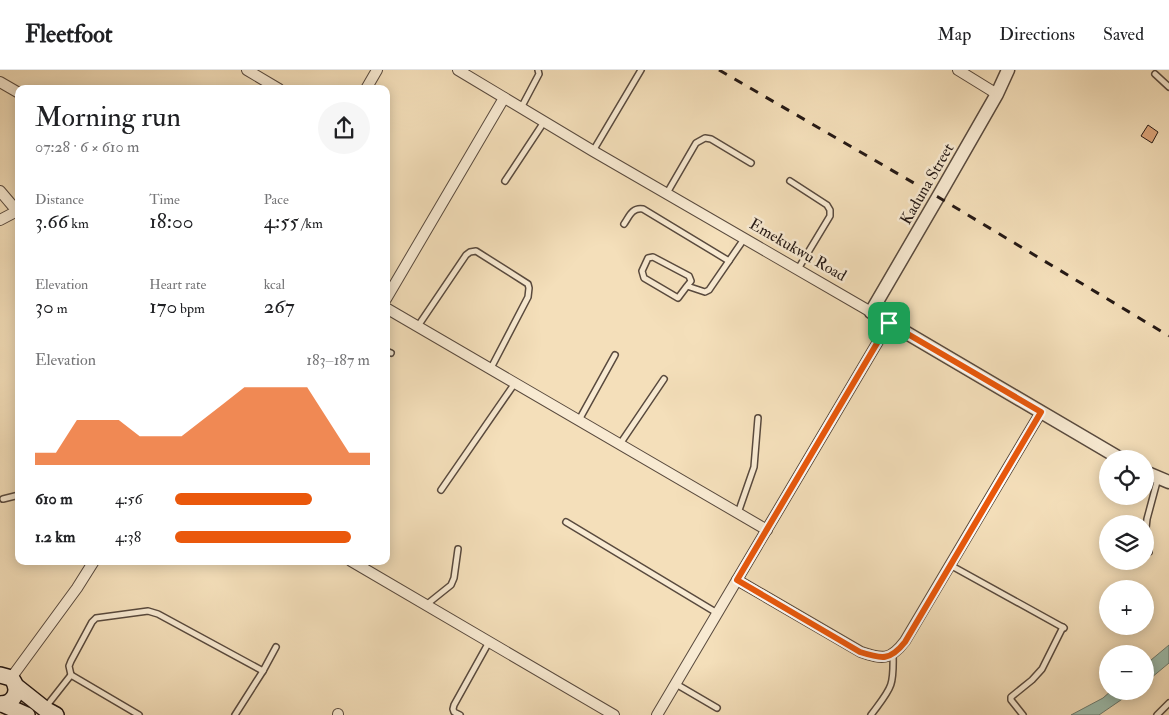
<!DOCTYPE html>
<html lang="en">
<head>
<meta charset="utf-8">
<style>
	body { margin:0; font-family:"IM FELL Double Pica",serif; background:#f6f6f6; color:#202124; height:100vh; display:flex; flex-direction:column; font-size:19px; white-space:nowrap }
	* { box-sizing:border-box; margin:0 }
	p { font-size:16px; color:#757577 }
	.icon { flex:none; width:28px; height:28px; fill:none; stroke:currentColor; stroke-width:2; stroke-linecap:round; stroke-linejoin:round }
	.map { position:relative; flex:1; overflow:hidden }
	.panel { position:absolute; left:15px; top:15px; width:375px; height:480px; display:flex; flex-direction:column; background:#fff; border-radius:10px; box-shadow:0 2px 12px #0003 }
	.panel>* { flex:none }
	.fabs { position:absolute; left:1099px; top:380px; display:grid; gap:10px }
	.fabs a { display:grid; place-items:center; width:55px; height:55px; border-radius:50%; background:#fff; box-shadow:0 2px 12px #0003; font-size:25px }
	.pin { position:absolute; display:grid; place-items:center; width:42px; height:42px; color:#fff; margin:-21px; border-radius:10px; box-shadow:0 2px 8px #0006 }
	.round { display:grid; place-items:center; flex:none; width:52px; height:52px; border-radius:26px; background:#f6f6f6 }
	.summary { display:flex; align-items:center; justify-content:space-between; height:85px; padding:0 20px }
	h1 { font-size:28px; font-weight:600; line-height:38px }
	.metrics { display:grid; grid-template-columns:repeat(3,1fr); gap:8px; height:85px; padding:5px 20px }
	.metrics div { display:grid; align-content:center }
	.metrics b { font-size:21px; font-weight:600 }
	.metrics small { font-size:14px; font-weight:400 }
	.metrics p { font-size:14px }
	.chart { height:140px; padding:10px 20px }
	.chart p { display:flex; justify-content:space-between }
	.chart svg { width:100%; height:90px; margin-top:5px; fill:#ea580c; opacity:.7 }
	ul { padding:0 20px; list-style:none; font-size:16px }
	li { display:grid; grid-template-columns:80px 60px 1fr; align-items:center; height:38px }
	li i { height:12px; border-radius:6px; background:#ea580c }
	header { display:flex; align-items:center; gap:30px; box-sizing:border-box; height:70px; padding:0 25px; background:#fff; border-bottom:1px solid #e0e0e0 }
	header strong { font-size:24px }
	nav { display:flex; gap:28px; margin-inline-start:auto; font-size:18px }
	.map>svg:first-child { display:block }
</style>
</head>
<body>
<header>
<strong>Fleetfoot</strong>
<nav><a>Map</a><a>Directions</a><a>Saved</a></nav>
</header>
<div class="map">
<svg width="1169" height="645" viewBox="0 0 1169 645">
	<rect width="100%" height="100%" fill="#f4dfba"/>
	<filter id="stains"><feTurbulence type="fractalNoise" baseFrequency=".004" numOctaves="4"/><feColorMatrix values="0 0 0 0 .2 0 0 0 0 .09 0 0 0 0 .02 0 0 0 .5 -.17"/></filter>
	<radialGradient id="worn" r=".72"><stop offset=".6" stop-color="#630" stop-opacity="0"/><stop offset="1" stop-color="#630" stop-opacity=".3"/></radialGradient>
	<!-- water -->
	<g fill="#9cbdad" stroke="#6c7b70">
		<path d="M1169 575V593L1145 613V595Z"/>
		<path d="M1111 621H1134L1099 645H1071L1103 628Z"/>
	</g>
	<!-- building -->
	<path fill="#dfa77d" stroke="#251915" d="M1148 55 1158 62 1152 73 1141 66Z"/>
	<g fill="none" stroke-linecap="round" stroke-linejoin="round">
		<!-- service casing -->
		<g stroke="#594a3e" stroke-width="8">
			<g id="service">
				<path d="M1155 4 1169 17"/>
				<path d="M521 38 539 4 538 0"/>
				<path d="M593 81 641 0"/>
				<path d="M505 111 544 52"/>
				<path d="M790 111 827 135 830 140V146L798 199"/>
				<path d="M667 123 696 73 705 68 711 69 751 93"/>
				<path d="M624 154C629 147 632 137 643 139L729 191"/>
				<path d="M687 216 691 211 689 206 653 187 648 188 642 201 644 208 678 228 687 216 705 222 709 220 744 169"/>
				<path d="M418 256 466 185 470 182 476 181 528 214 529 218 528 227 491 298"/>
				<path d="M386 281 391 283"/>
				<path d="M579 350 615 285"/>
				<path d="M620 374 664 309"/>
				<path d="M441 420 515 313"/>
				<path d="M3 429 19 425"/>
				<path d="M738 443 754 397 758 348"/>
				<path d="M566 452 717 543"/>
				<path d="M1149 482 1146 458 1147 449 1158 408"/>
				<path d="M950 495 1064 558"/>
				<path d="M426 535 451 515 454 508 458 479"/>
				<path d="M71 605 69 596 71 591 92 552 96 548 148 541 158 544 263 601"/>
				<path d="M676 614 717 638"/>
				<path d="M45 638 71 605 139 645"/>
				<path d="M235 645 263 601 276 577"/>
				<path d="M460 645 454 642 453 639 454 635 489 572"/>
				<path d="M871 645C891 618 894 618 893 584"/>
				<path d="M1023 645 1011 630V627L1032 610 1042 599 1063 557"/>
				<path d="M1157 645 1169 633"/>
			</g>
		</g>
		<!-- minor casing -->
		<g stroke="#594a3e" stroke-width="12">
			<g id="minor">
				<path d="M247 0 279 19"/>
				<path d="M458 0 593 81 871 242"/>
				<path d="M958 0 997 24"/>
				<path d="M0 12 19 23"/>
				<path d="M366 19 377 0"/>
				<path d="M0 121 17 141"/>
				<path d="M0 150 19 140"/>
				<path d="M386 229 504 28"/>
				<path d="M386 238 767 460"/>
				<path d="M351 491 614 645"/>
				<path d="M737 510 861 582C882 589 890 591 905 571L1041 342"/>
				<path d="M11 608 77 518 94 491"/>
				<path d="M338 645V644"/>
				<path d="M657 645 889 253"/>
			</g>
		</g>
		<!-- tertiary casing -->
		<g stroke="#594a3e" stroke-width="15">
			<g id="tertiary">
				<path d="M1008 0 997 24 938 127 871 242 1121 389"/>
				<path d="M1145 402 1169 412"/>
			</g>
		</g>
		<!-- secondary casing -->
		<g stroke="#251915" stroke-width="18">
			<g id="secondary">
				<path d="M0 605 11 608C21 619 15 634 0 634"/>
				<path d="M16 616 45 639 56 645"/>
				<path d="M2 634 27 645"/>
			</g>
		</g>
		<!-- service -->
		<use href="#service" stroke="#f8ead2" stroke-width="5"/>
		<!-- minor -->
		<use href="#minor" stroke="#f8ead2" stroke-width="10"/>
		<!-- tertiary -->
		<use href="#tertiary" stroke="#f8ead2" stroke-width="12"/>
		<!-- secondary -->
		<use href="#secondary" stroke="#f8ead2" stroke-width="15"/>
		<!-- rail -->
		<path stroke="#251915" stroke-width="3" stroke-dasharray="9 9" stroke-linecap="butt" d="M719 0 938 127 1169 266"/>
	</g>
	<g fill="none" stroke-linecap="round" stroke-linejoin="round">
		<!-- route casing -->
		<g stroke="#fff" stroke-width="10">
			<path id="route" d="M889 253 1041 342 905 572C890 591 882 589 860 582L737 510Z"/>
		</g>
		<!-- route -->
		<use href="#route" stroke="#ea580c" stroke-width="6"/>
	</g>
	<g text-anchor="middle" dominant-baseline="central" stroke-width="5" stroke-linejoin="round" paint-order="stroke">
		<!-- street labels -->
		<g font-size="16" fill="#251915" stroke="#f8ead2">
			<text transform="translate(927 114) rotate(-60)">Kaduna Street</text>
			<text transform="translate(798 180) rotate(30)">Emekukwu Road</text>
		</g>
	</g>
	<rect width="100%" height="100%" filter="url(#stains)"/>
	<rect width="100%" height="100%" fill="url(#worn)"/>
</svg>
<div class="fabs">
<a><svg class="icon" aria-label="locate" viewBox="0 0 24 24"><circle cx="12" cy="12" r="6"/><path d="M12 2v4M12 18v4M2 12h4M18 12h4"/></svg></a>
<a><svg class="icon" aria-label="layers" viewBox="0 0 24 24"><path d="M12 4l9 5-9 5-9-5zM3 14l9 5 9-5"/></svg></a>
<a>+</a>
<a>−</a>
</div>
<div class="pin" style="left:889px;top:253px;background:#1e9e55"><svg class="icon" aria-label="arrive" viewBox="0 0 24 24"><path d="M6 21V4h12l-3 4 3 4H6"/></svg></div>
<section class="panel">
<div class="summary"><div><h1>Morning run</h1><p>07:28 · 6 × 610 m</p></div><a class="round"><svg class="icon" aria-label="share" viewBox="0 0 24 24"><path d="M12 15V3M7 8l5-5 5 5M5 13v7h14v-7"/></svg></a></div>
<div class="metrics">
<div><p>Distance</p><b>3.66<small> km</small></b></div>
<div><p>Time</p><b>18:00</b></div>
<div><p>Pace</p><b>4:55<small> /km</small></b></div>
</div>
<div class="metrics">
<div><p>Elevation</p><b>30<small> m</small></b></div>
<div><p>Heart rate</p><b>170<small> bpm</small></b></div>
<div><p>kcal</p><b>267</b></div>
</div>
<div class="chart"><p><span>Elevation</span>183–187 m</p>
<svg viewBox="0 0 160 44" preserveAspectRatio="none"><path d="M0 44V38L10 38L20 22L30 22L40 22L50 30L60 30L70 30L80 22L90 14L100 6L110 6L120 6L130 6L140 22L150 38L160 38V44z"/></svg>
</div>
<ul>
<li><b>610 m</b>4:56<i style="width:70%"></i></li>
<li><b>1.2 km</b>4:38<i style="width:90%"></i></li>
</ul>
</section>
</div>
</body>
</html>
